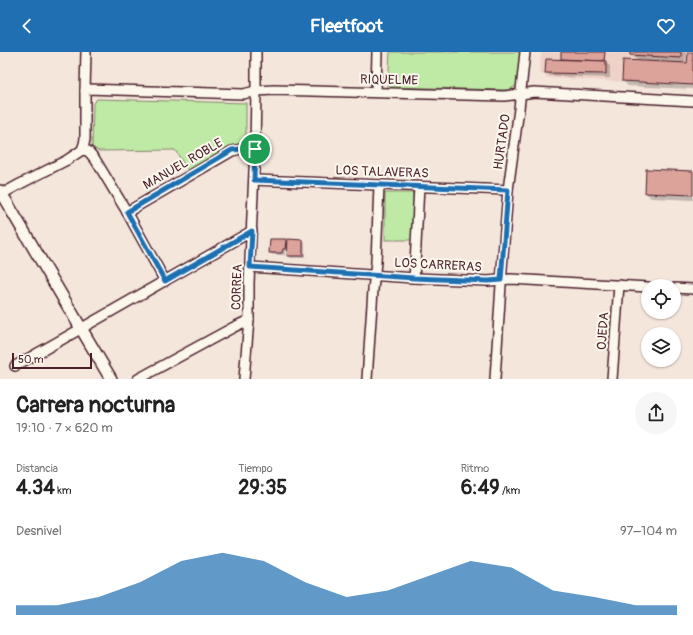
<!DOCTYPE html>
<html lang="es">
<head>
<meta charset="utf-8">
<style>
	body { margin:0; font-family:Pangolin,sans-serif; background:#f6f6f6; color:#222; height:100vh; display:flex; flex-direction:column; font-size:15px; white-space:nowrap }
	* { box-sizing:border-box; margin:0 }
	p { font-size:13px; color:#767676 }
	.icon { flex:none; width:22px; height:22px; fill:none; stroke:currentColor; stroke-width:2; stroke-linecap:round; stroke-linejoin:round }
	.map { position:relative; height:327px; overflow:hidden }
	.sheet { display:flex; flex-direction:column; background:#fff; flex:1 }
	.sheet>* { flex:none }
	.controls { position:absolute; left:641px; top:227px; display:grid; gap:8px }
	.controls a { display:grid; place-items:center; width:40px; height:40px; border-radius:50%; background:#fff; box-shadow:0 1px 3px #0004; font-size:20px }
	.scale { position:absolute; left:12px; bottom:10px; width:80px; box-sizing:border-box; padding-left:4px; border:2px solid #4a1f2b; border-top:0; font-size:11px; line-height:14px; white-space:nowrap; color:#4a1f2b; -webkit-text-stroke:3px #fbf7ec; paint-order:stroke }
	.pin { position:absolute; display:grid; place-items:center; width:34px; height:34px; color:#fff; margin:-17px; border:2px solid #fff; border-radius:50%; box-shadow:0 1px 4px #0007 }
	.round { display:grid; place-items:center; flex:none; width:42px; height:42px; border-radius:21px; background:#f6f6f6 }
	.summary { display:flex; align-items:center; justify-content:space-between; height:68px; padding:0 16px }
	h1 { font-size:22px; font-weight:700; line-height:30px }
	.stats { display:grid; grid-template-columns:repeat(3,1fr); gap:6px; height:68px; padding:4px 16px }
	.stats div { display:grid; align-content:center }
	.stats b { font-size:20px; font-weight:700 }
	.stats small { font-size:11px; font-weight:400 }
	.stats p { font-size:11px }
	.chart { height:112px; padding:8px 16px }
	.chart p { display:flex; justify-content:space-between }
	.chart svg { width:100%; height:72px; margin-top:4px; fill:#1f6fb2; opacity:.7 }
	header { display:flex; justify-content:space-between; align-items:center; height:52px; padding:0 16px; background:#1f6fb2; color:#fff; font-size:18px; font-weight:700 }
	.map>svg:first-child { display:block }
</style>
</head>
<body>
<header><svg class="icon" aria-label="back" viewBox="0 0 24 24"><path d="M15 5l-7 7 7 7"/></svg>Fleetfoot<svg class="icon" aria-label="heart" viewBox="0 0 24 24"><path d="M12 20l-8-8c-3-5 5-10 8-4 3-6 11-1 8 4z"/></svg></header>
<div class="map">
<svg width="693" height="327" viewBox="0 0 693 327">
	<rect width="100%" height="100%" fill="#f5e6dc"/>
	<filter id="ink" filterUnits="userSpaceOnUse"><feTurbulence type="fractalNoise" baseFrequency=".025" numOctaves="2"/><feDisplacementMap in="SourceGraphic" scale="8" xChannelSelector="R" yChannelSelector="G"/><feConvolveMatrix kernelMatrix="1 2 1 2 8 2 1 2 1" color-interpolation-filters="sRGB"/></filter>
	<g filter="url(#ink)">
		<!-- built -->
		<path fill="#eed2c8" d="M541 0H693V33L548 26 540 21Z"/>
		<!-- green -->
		<g fill="#beeaa6" stroke="#848468">
			<path d="M390 0H520L517 33 509 38 388 35Z"/>
			<path d="M97 47 246 51V95L189 120 175 98 99 99 92 95 93 51Z"/>
			<rect x="385" y="141" width="28" height="47"/>
		</g>
		<!-- shadow -->
		<g fill="#0003">
			<path d="M562 0H605V10L610 14V26L550 24 546 20 564 9 562 7Z"/>
			<path d="M631 0H686L685 12H688L689 0H693V37L628 34 623 29 638 9 631 2Z"/>
			<path d="M693 120V148L651 146 646 141Z"/>
			<path d="M285 188 289 191V188L303 189 305 191V206H291L288 203V199H285V203H273L270 201Z"/>
		</g>
		<!-- building -->
		<g fill="#dca39b" stroke="#4a1f2b">
			<path d="M561 0H605L604 9 561 7Z"/>
			<path d="M630 0H681V6L630 3Z"/>
			<path d="M688 0H693V33L622 29 623 8 687 11Z"/>
			<path d="M546 7 606 9V22L545 21Z"/>
			<path d="M646 117 693 119V143L645 141Z"/>
			<path d="M270 187H286L285 197H283L282 201H269Z"/>
			<path d="M288 187 303 188V204H287Z"/>
		</g>
		<g fill="none" stroke-linecap="round" stroke-linejoin="round">
			<!-- minor casing -->
			<g stroke="#4a1f2b" stroke-width="12">
				<g id="minor">
					<path d="M85 39 87 37 243 42 256 39 274 38 504 44 521 42 534 40 693 49"/>
					<path d="M376 40 377 0"/>
					<path d="M82 98 88 99 95 107 127 160 165 229"/>
					<path d="M82 98 84 92 85 87V39L86 0"/>
					<path d="M254 128 508 138"/>
					<path d="M0 143 20 132 67 108 82 98"/>
					<path d="M127 160 232 99 241 97H255"/>
					<path d="M250 215 414 226 488 229 511 227 648 235"/>
					<path d="M414 226 415 213 419 134"/>
					<path d="M674 236 693 237"/>
					<path d="M15 314 61 288 252 179"/>
					<path d="M138 327 234 275 249 268"/>
					<path d="M244 327 249 268V231L255 97 256 39V0"/>
					<path d="M367 327 373 238 376 210 379 133"/>
					<path d="M495 327 502 217 508 138 519 57 525 0"/>
					<path d="M612 327 619 233"/>
				</g>
			</g>
			<!-- tertiary casing -->
			<g stroke="#4a1f2b" stroke-width="14">
				<path id="tertiary" d="M0 139 111 327"/>
			</g>
			<!-- minor -->
			<use href="#minor" stroke="#fbf7ec" stroke-width="9"/>
			<!-- tertiary -->
			<use href="#tertiary" stroke="#fbf7ec" stroke-width="11"/>
		</g>
	</g>
	<g fill="none" stroke-linecap="round" stroke-linejoin="round" filter="url(#ink)">
		<!-- route casing -->
		<g stroke="#fff" stroke-width="8">
			<path id="route" d="M241 97H255L254 128 508 138 501 228 488 229 414 226 250 215 252 179 165 229 127 160 232 98Z"/>
		</g>
		<!-- route -->
		<use href="#route" stroke="#1f6fb2" stroke-width="5"/>
	</g>
	<g text-anchor="middle" dominant-baseline="central" stroke-width="4" stroke-linejoin="round" paint-order="stroke">
		<!-- street labels -->
		<g font-size="13" fill="#4a1f2b" stroke="#fbf7ec">
			<text transform="translate(389 28) rotate(1)">RIQUELME</text>
			<text transform="translate(502 90) rotate(-82)">HURTADO</text>
			<text transform="translate(183 112) rotate(-30)">MANUEL ROBLE</text>
			<text transform="translate(382 120) rotate(2)">LOS TALAVERAS</text>
			<text transform="translate(438 213) rotate(3)">LOS CARRERAS</text>
			<text transform="translate(237 235) rotate(-88)">CORREA</text>
			<text transform="translate(603 279) rotate(-86)">OJEDA</text>
		</g>
	</g>
</svg>
<div class="controls">
<a><svg class="icon" aria-label="locate" viewBox="0 0 24 24"><circle cx="12" cy="12" r="6"/><path d="M12 2v4M12 18v4M2 12h4M18 12h4"/></svg></a>
<a><svg class="icon" aria-label="layers" viewBox="0 0 24 24"><path d="M12 4l9 5-9 5-9-5zM3 14l9 5 9-5"/></svg></a>
</div>
<div class="scale">50 m</div>
<div class="pin" style="left:255px;top:97px;background:#1e9e55"><svg class="icon" aria-label="arrive" viewBox="0 0 24 24"><path d="M6 21V4h12l-3 4 3 4H6"/></svg></div>
</div>
<section class="sheet">
<div class="summary"><div><h1>Carrera nocturna</h1><p>19:10 · 7 × 620 m</p></div><a class="round"><svg class="icon" aria-label="share" viewBox="0 0 24 24"><path d="M12 15V3M7 8l5-5 5 5M5 13v7h14v-7"/></svg></a></div>
<div class="stats">
<div><p>Distancia</p><b>4.34<small> km</small></b></div>
<div><p>Tiempo</p><b>29:35</b></div>
<div><p>Ritmo</p><b>6:49<small> /km</small></b></div>
</div>
<div class="chart"><p><span>Desnivel</span>97–104 m</p>
<svg viewBox="0 0 160 44" preserveAspectRatio="none"><path d="M0 44V38L10 38L20 33L30 24L40 11L50 6L60 11L70 24L80 33L90 29L100 20L110 11L120 15L130 29L140 33L150 38L160 38V44z"/></svg>
</div>
</section>
</body>
</html>
